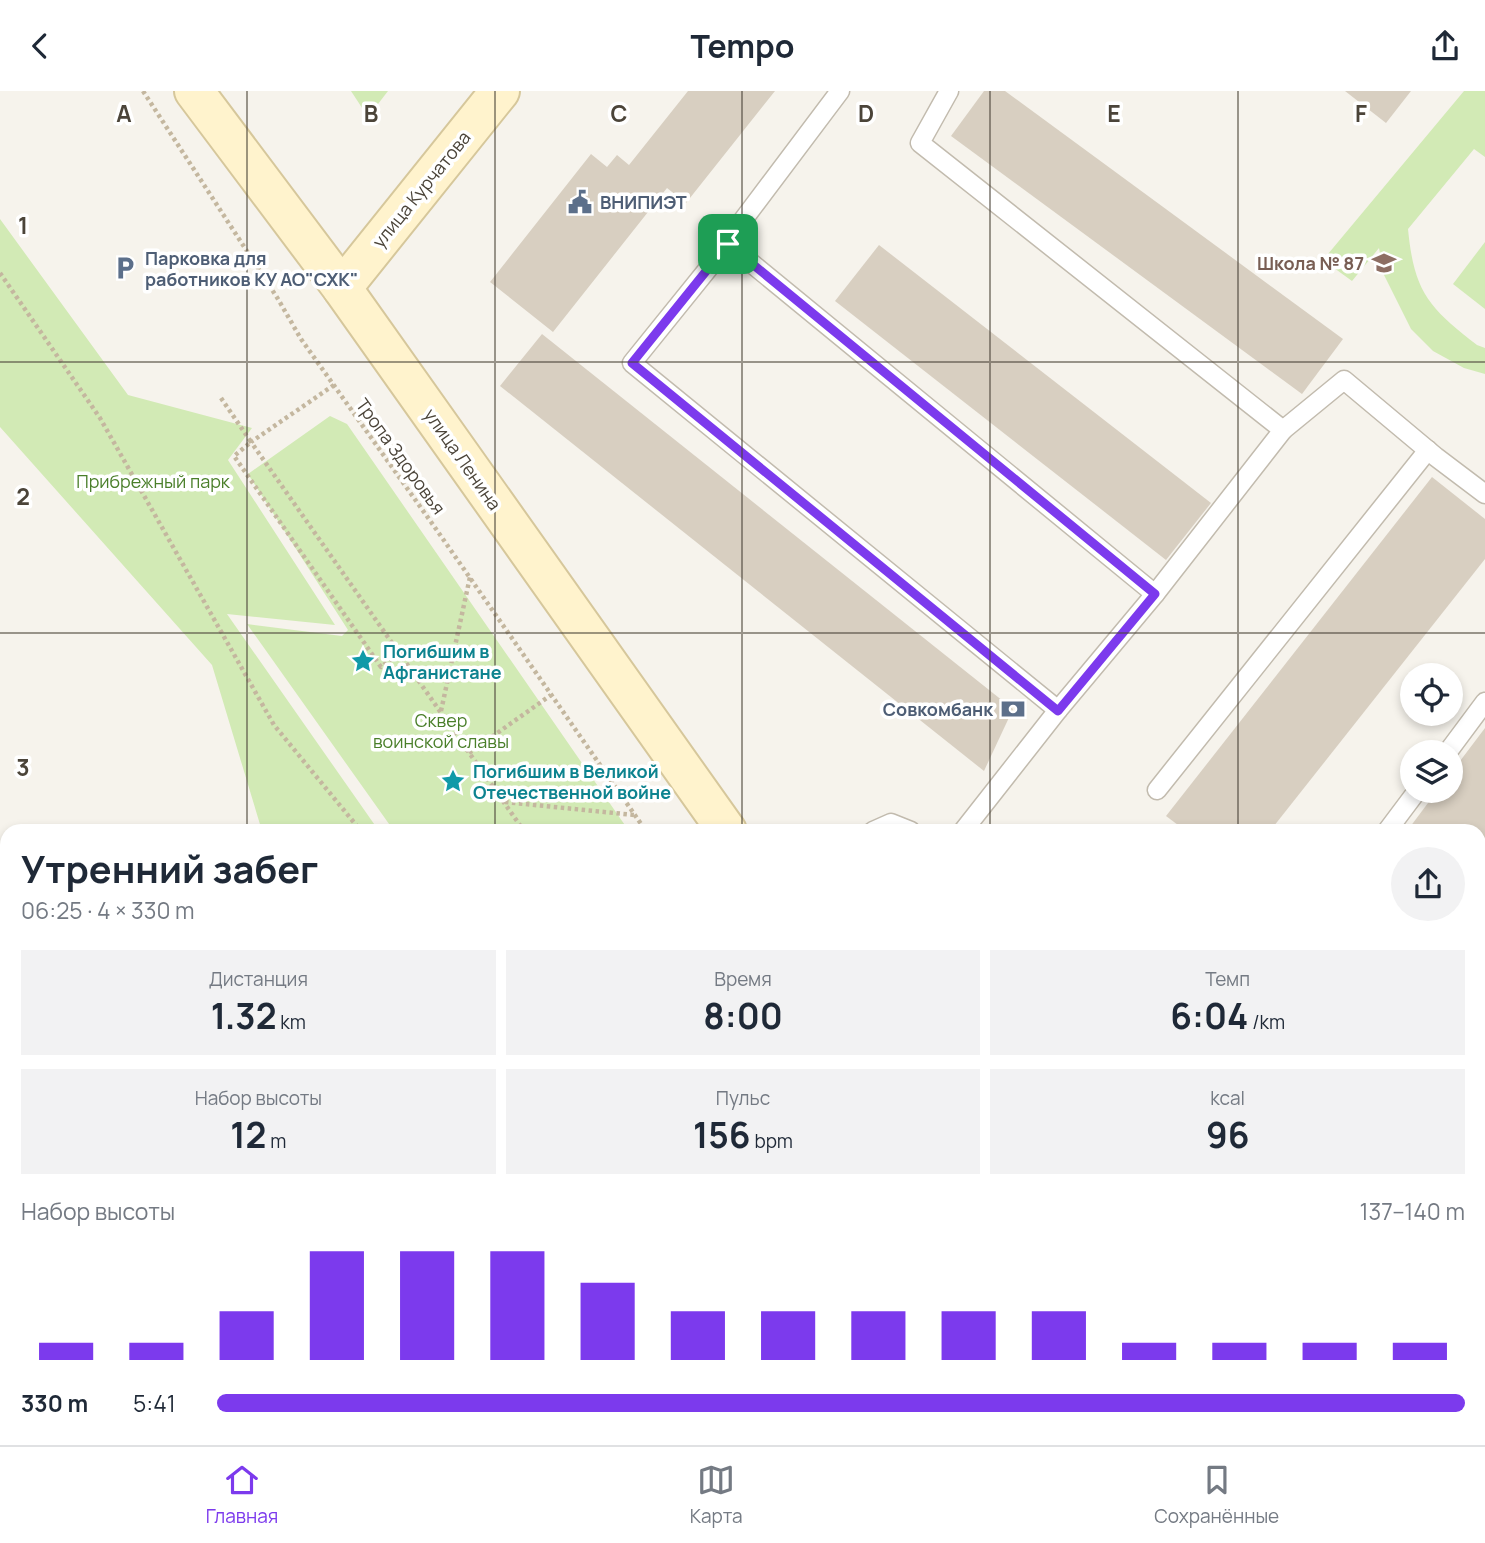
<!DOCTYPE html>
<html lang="ru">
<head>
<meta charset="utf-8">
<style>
	body { margin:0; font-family:Manrope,sans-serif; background:#f2f2f3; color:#1f2937; height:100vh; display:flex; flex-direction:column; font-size:26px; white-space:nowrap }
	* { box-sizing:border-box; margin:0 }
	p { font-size:23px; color:#747a83 }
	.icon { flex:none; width:38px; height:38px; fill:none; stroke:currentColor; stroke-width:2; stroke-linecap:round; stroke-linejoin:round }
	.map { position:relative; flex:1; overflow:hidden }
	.panel { position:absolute; left:0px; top:733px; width:1486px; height:621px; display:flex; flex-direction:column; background:#fff; border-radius:21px 21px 0 0; box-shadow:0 4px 10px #0003 }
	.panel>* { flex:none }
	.fabs { position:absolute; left:1400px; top:572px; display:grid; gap:14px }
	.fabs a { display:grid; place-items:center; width:63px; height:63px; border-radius:50%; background:#fff; box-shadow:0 4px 10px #0003; font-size:35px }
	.pin { position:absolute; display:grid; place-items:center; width:60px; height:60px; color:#fff; margin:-30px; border-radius:14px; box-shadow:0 4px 10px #0006 }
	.round { display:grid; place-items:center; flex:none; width:74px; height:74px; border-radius:37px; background:#f2f2f3 }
	.overview { display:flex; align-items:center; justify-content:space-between; height:119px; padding:0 21px }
	h1 { font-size:38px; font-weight:700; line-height:52px }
	.metrics { display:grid; grid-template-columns:repeat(3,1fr); gap:10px; height:119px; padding:7px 21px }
	.metrics div { display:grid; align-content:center; border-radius:0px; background:#f2f2f3; text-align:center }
	.metrics b { font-size:35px; font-weight:700 }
	.metrics small { font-size:19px; font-weight:400 }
	.metrics p { font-size:19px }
	.chart { height:196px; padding:14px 21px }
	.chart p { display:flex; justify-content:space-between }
	.chart svg { width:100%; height:126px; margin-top:7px; stroke:#7c3aed; stroke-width:6 }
	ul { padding:0 21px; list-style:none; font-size:23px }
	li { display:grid; grid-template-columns:112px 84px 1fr; align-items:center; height:52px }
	li i { height:18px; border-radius:9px; background:#7c3aed }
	header { display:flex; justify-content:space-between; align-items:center; height:91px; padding:0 21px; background:#fff; font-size:32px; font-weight:700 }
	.dock { display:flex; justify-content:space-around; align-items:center; height:98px; border-top:2px solid #e0e1e3; background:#fff; font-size:19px; color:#747a83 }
	.dock a { display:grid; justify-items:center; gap:4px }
	.dock .active { color:#7c3aed }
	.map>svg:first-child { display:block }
</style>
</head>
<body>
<header><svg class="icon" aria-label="back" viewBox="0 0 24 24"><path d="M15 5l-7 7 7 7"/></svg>Tempo<svg class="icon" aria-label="share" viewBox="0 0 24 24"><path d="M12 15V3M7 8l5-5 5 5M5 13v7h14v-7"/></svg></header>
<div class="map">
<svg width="1485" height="1354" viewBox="0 0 1485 1354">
	<rect width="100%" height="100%" fill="#f6f3ec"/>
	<!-- green -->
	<g fill="#d2eab5">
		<path d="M351 0H388L368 26Z"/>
		<path d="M1464 0H1485V66L1474 58 1408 138C1414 201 1429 217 1477 254L1485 257V283L1464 277 1433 260 1411 238 1384 184 1379 157 1352 190 1323 169Z"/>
		<path d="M0 128 128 304 252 337 228 369 335 534 227 523 379 740H262L212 574 0 336Z"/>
		<path d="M1485 151V218L1453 193Z"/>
		<path d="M330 325 347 333 629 740H394L247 533 342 545 348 539 248 383Z"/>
		<path d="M621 1348H1075L1080 1354H625Z"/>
		<path d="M1187 1348H1238L1247 1354H1192Z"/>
	</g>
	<!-- water -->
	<path fill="#a9d4f2" d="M0 869 7 880V1348H305L309 1354H0Z"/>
	<!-- building -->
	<g fill="#d8cfc1">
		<path d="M688 0H775L686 112 667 97 553 241 490 191 591 63 607 76 617 64 629 74Z"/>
		<path d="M984 0H1005L1343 248 1302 303 951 45Z"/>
		<path d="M1345 0H1411L1386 32Z"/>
		<path d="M879 154 1211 412 1166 469 835 210Z"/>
		<path d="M542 243 1013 618 984 680 500 295Z"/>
		<path d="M1432 386 1485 428V468L1270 740H1186L1166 725Z"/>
		<path d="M1485 637V762L1479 770V740H1407L1437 700H1451V682Z"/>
		<path d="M1485 935V1025L1479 1032V943Z"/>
		<path d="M1274 1348H1364L1372 1354H1282Z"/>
	</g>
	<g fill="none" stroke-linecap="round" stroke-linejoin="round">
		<!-- lane casing -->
		<g stroke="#c2bbae" stroke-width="21">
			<g id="lane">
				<path d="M840 0 743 129 728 153 632 272 1058 619 963 740"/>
				<path d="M949 0 920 52 1283 339 1155 503"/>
				<path d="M728 153 1155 503 1058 619"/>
				<path d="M1283 339 1344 289 1436 366 1485 403"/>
				<path d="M1447 662 1485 611"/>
				<path d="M1157 699 1428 359"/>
				<path d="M873 740 891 732 911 740"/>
				<path d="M1387 740 1417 700"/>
				<path d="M1479 899 1485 891"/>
				<path d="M1479 1175 1485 1174"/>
				<path d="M1405 1348 1414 1354"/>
			</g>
		</g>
		<!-- secondary casing -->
		<g stroke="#d6c79b" stroke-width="42">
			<g id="secondary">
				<path d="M194 0 342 197 727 740"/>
				<path d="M342 197 500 0"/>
				<path d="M1136 1348 1140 1354"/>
			</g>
		</g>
		<!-- path -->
		<g stroke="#c4b79f" stroke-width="4.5" stroke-dasharray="3.5 3.5" stroke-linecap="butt">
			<path d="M143 0 278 208 301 248 436 438 646 740"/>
			<path d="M0 182 100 327 274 634 361 740"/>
			<path d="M334 294 251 351 524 740"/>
			<path d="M221 307 251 351 234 365 381 576 399 562"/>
			<path d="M441 620 470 486"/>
			<path d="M469 662 551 604"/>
			<path d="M505 711 634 724"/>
			<path d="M822 1348 827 1354"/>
			<path d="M1078 1348 1083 1354"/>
			<path d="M1052 1354 1062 1348"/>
		</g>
		<!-- lane -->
		<use href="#lane" stroke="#fff" stroke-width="18"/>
		<!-- secondary -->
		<use href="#secondary" stroke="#fff3cd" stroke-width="38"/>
	</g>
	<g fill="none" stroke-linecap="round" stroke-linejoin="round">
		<!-- route casing -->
		<g stroke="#fff" stroke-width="14">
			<path id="route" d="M728 153 1155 503 1058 620 632 272Z"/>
		</g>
		<!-- route -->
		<use href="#route" stroke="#7c3aed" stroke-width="9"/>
	</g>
	<!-- grid -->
	<path fill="none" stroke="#4b4439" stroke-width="2" stroke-opacity="0.55" d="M247 0V740M495 0V740M742 0V740M990 0V740M1238 0V740M0 271H1485M0 542H1485M0 812H7M1479 812H1485M0 1083H7M1479 1083H1485M247 1348V1354M495 1348V1354M742 1348V1354M990 1348V1354M1238 1348V1354"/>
	<!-- icons -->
	<defs>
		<g id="civic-bare" transform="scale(1.89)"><path d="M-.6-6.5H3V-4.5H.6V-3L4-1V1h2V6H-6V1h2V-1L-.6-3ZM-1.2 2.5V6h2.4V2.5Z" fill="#5c6f8a" stroke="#fff" stroke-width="2.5" paint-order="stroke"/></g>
		<g id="school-bare" transform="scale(1.89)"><path d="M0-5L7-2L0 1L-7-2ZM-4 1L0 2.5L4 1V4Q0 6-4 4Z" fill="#8d6e63" stroke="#fff" stroke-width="2.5" paint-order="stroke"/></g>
		<g id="parking-bare" transform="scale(1.89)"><path d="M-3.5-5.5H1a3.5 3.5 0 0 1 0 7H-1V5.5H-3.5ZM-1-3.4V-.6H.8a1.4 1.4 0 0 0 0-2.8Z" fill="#5c6f8a" stroke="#fff" stroke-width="2.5" paint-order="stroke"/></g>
		<g id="sight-bare" transform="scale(1.89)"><path d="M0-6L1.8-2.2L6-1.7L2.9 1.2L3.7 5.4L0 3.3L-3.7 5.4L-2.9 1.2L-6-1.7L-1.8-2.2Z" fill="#0f9aa8" stroke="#fff" stroke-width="2.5" paint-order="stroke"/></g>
		<g id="bank-bare" transform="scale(1.89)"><path d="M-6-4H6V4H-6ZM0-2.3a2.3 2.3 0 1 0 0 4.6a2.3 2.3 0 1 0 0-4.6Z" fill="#5c6f8a" stroke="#fff" stroke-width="2.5" paint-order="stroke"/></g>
	</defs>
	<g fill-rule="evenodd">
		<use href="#civic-bare" x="580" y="111"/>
		<use href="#school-bare" x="1384" y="172"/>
		<use href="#parking-bare" x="125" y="177"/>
		<use href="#sight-bare" x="363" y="570"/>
		<use href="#bank-bare" x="1013" y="618"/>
		<use href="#sight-bare" x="453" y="690"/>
	</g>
	<g text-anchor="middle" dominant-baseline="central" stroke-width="7" stroke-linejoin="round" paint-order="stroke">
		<!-- street labels -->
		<g font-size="18" fill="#4b4439" stroke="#fff">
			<text transform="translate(421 98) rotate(-51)">улица Курчатова</text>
			<text transform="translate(401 365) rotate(54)">Тропа Здоровья</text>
			<text transform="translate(463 368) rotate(55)">улица Ленина</text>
		</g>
		<!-- service labels -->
		<g font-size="18" font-weight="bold" fill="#4e5e75" stroke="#fff" text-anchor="start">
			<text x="600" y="111">ВНИПИЭТ</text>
			<text x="145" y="167">Парковка для<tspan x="145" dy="21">работников КУ АО"СХК"</tspan></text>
			<text x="993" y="618" text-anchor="end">Совкомбанк</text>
		</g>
		<!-- education labels -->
		<g font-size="18" font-weight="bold" fill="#785e54" stroke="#fff" text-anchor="end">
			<text x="1364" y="172">Школа № 87</text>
		</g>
		<!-- park labels -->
		<g font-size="18" fill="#4a7f2a" stroke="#fff">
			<text x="153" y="390">Прибрежный парк</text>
			<text x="441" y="629">Сквер<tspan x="441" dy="21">воинской славы</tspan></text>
		</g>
		<!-- culture labels -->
		<g font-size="18" font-weight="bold" fill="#0d838f" stroke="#fff" text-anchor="start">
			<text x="383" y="560">Погибшим в<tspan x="383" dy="21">Афганистане</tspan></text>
			<text x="473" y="680">Погибшим в Великой<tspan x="473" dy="21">Отечественной войне</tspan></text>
		</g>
	</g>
	<g font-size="23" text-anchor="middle" font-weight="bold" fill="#4b4439" stroke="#fff" stroke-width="7" stroke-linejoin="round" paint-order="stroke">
		<text x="124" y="31">A</text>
		<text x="371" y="31">B</text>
		<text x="619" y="31">C</text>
		<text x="866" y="31">D</text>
		<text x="1114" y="31">E</text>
		<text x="1361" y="31">F</text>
		<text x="23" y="143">1</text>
		<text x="23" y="414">2</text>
		<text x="23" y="685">3</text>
	</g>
</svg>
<div class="fabs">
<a><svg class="icon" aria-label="locate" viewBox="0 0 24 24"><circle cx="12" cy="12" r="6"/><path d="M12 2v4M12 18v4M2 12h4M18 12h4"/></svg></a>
<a><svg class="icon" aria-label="layers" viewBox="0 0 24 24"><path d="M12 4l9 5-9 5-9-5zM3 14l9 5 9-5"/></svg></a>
</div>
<div class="pin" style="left:728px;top:153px;background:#1e9e55"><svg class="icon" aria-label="arrive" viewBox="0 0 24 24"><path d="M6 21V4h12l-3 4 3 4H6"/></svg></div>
<section class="panel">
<div class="overview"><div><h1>Утренний забег</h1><p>06:25 · 4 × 330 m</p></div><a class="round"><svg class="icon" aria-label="share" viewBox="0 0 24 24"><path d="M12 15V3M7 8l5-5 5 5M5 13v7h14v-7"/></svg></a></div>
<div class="metrics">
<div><p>Дистанция</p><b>1.32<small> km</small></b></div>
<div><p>Время</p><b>8:00</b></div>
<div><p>Темп</p><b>6:04<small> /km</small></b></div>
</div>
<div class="metrics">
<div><p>Набор высоты</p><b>12<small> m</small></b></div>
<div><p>Пульс</p><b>156<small> bpm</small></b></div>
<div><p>kcal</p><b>96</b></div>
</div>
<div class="chart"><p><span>Набор высоты</span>137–140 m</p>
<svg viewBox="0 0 160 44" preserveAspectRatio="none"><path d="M5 44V38M15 44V38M25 44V27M35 44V6M45 44V6M55 44V6M65 44V17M75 44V27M85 44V27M95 44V27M105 44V27M115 44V27M125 44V38M135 44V38M145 44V38M155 44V38"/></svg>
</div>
<ul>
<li><b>330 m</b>5:41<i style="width:100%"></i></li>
</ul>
</section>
</div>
<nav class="dock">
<a class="active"><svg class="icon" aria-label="home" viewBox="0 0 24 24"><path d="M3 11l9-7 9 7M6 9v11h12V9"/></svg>Главная</a>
<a><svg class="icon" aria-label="map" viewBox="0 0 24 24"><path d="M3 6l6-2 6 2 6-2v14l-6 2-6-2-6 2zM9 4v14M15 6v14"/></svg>Карта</a>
<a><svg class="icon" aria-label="saved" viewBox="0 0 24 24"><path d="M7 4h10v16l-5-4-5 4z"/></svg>Сохранённые</a>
</nav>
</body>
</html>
